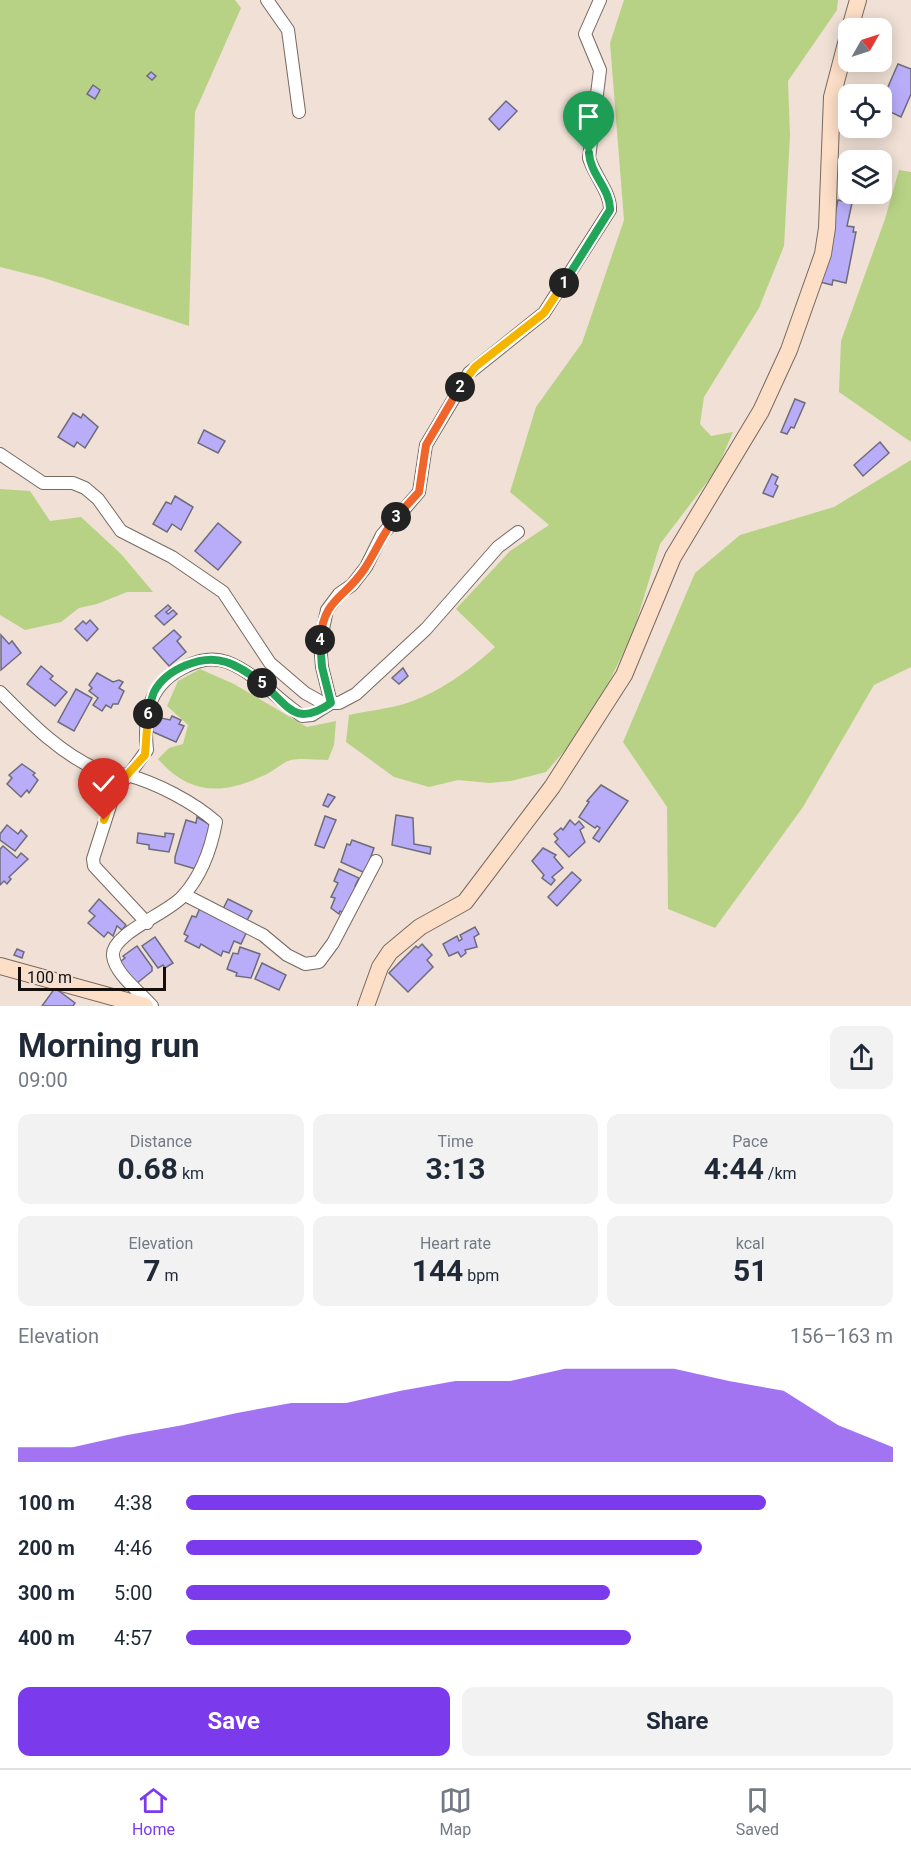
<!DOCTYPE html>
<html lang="en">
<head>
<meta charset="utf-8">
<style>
	body { margin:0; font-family:Roboto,sans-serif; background:#f2f2f3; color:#1f2937; height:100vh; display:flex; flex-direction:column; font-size:22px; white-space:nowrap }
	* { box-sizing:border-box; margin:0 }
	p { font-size:20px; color:#747a83 }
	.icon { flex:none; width:33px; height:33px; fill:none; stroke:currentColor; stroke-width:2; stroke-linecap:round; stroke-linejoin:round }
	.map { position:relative; height:1006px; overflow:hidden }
	.sheet { display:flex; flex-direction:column; background:#fff; flex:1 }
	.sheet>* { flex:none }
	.needle { width:39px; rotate:51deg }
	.tools { position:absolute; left:838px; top:18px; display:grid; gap:12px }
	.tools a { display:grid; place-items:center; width:54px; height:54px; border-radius:12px; background:#fff; box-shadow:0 3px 15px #0003; font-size:30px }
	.scale { position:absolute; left:18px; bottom:15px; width:148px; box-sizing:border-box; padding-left:6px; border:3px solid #140f0b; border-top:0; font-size:16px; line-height:21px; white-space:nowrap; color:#140f0b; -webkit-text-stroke:4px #f0e0d5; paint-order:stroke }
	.pin { position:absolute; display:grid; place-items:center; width:51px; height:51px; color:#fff; margin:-62px -26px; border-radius:50% 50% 50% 0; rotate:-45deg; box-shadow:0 0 6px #0007 }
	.pin .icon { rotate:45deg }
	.km { position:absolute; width:30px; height:30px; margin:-15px; border-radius:50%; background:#222; color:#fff; font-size:16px; line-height:30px; text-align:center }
	.round { display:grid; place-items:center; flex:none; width:63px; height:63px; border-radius:12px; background:#f2f2f3 }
	.headline { display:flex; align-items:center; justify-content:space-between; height:102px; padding:0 18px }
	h1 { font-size:33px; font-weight:700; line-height:45px }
	.stats { display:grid; grid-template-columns:repeat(3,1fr); gap:9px; height:102px; padding:6px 18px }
	.stats div { display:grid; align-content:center; border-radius:12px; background:#f2f2f3; text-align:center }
	.stats b { font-size:30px; font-weight:700 }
	.stats small { font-size:16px; font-weight:400 }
	.stats p { font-size:16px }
	.chart { height:168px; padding:12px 18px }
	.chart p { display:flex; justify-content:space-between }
	.chart svg { width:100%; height:108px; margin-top:6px; fill:#7c3aed; opacity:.7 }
	.primary-button { display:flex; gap:12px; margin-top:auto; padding:12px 18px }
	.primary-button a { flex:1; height:69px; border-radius:12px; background:#7c3aed; color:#fff; font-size:24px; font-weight:700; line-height:69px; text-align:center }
	.primary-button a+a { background:#f2f2f3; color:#1f2937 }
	ul { padding:0 18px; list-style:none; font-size:20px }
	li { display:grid; grid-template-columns:96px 72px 1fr; align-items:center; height:45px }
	li i { height:15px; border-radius:8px; background:#7c3aed }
	.menu { display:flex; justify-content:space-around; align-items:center; height:84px; border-top:2px solid #e0e1e3; background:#fff; font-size:16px; color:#747a83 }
	.menu a { display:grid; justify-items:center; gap:3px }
	.menu .current { color:#7c3aed }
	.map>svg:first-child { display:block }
</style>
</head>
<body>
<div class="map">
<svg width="911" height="1006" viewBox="0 0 911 1006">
	<rect width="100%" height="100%" fill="#f0e0d5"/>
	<!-- green -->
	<g fill="#b8d285">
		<path d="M0 0H235L241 8 195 112 189 326 44 278 0 267Z"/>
		<path d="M624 0H838L837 10 788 81 790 135 784 246 759 308 704 397 700 424 711 436 733 432 717 469 660 544 633 633 606 688 576 738 546 772 511 781 490 783 458 780 429 787 394 777 346 742 349 715C367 711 387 709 404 704 437 694 470 670 495 647L456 609 510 551 549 525 510 492 536 407 582 343 624 220 610 43Z"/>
		<path d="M899 170 911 172V442L839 392 841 341 885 219Z"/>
		<path d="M911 460V667L874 685 803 807 715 928 668 909 667 807 623 742 695 573 740 535 834 507Z"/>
		<path d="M0 489 30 491 50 521 81 517 121 554 153 592H127L97 604 79 608 61 622 25 630 0 615Z"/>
		<path d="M200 669 234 684 307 727 336 721 334 745 328 760C317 760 302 758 291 760 283 762 275 770 267 774 224 795 190 796 158 759L169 748 183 744 188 725 167 706 178 681Z"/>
	</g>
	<!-- building -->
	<g fill="#b9adfa" stroke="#6d6c7b" stroke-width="1.5">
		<path d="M898 64 911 69V94L901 117 882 108 887 98 884 96Z"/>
		<path d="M151 72 156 76 152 80 147 76Z"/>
		<path d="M93 85 100 90 95 99 87 94Z"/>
		<path d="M506 101 517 111 499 130 489 119Z"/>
		<path d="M838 200 852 203 847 226 854 227 853 232H856L846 283 833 280 832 285 820 282Z"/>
		<path d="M795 399 805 403 794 428 791 427 787 434 781 432Z"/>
		<path d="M73 413 81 418 83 414 98 427 85 448 77 442 74 447 58 437Z"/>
		<path d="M204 430 225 441 218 453 198 443Z"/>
		<path d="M880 442 889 453 863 476 854 465Z"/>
		<path d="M772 474 778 477 775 484 778 486 773 497 763 493Z"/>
		<path d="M175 496 193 507 181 530 172 524 167 532 153 524 166 502 171 504Z"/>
		<path d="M218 523 241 542 218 570 195 551Z"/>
		<path d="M168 605 171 608 166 612 168 614 173 610 177 614 164 625 155 616Z"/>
		<path d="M90 620 98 629 87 641 75 629 83 621 86 624Z"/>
		<path d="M174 630 181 637 177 641 186 652 169 666 153 648Z"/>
		<path d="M1 635 9 644 12 641 21 653 1 670Z"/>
		<path d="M41 666 53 676 50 679 67 692 55 706 27 684Z"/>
		<path d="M403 668 408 676 399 684 392 678Z"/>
		<path d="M97 673 113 682 119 680 123 682 119 688 124 691 118 704H113L111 708 106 705 102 711 93 705 98 698 89 691 92 688 89 685Z"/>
		<path d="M76 689 92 698 74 731 58 722Z"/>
		<path d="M172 716 181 720 179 724 184 726 176 742 151 731 157 717 170 720Z"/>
		<path d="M22 764 35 773 33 775 38 780 29 793 27 790 21 797 7 784 12 778 9 775Z"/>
		<path d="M601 785 628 801 599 842 593 838 600 828 597 826 595 828 579 817 589 802 587 801Z"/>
		<path d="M328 794 335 797 328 807 323 805Z"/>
		<path d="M396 815 413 818 414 844 431 847 430 854 392 845Z"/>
		<path d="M325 816 336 820 324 848 315 845Z"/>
		<path d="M197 817 212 826 199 870 175 863V857L186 820 196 823Z"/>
		<path d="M570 820 575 825 579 821 584 827 580 830 585 842 569 857 555 842 558 839 554 834 561 828 563 830Z"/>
		<path d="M7 825 18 834 21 830 27 836 15 851 0 840V834Z"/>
		<path d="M138 833 165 837V833L174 834 169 852 149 849V845L137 843Z"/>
		<path d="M352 840 374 848 365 873 341 862 347 844 350 845Z"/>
		<path d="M3 846 17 858 21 853 28 859 9 877 11 879 7 884 4 881 0 885V849Z"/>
		<path d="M543 848 556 855 554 857 563 868 552 877 555 880 551 885 542 878 544 875 532 861Z"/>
		<path d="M339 869 359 878 355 886 358 887 344 913 340 911 339 914 331 908 335 898 331 897 338 883 334 881Z"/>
		<path d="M572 872 581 880 557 906 548 897Z"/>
		<path d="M99 899 126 925 122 930 117 926 113 936 108 932 104 937 88 923 95 916 89 911Z"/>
		<path d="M228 899 252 911 245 924 222 911Z"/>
		<path d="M200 908 248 929 241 944 234 941 229 953 223 951 221 956 201 944 199 948 185 941 188 936 184 934 192 916 196 917Z"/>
		<path d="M475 927 479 934 474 937 477 947 465 950 466 953 461 957 458 952 449 956 443 944 457 936 459 941 462 939 460 935Z"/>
		<path d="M155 937 173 963 165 968 163 965 158 968 142 946Z"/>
		<path d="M422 944 432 955 427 960 433 967 408 992 389 973 416 946 418 948Z"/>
		<path d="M137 946 152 967V971L136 984 120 962 125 958 123 956Z"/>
		<path d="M240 947 260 954 251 978 236 976 237 973 227 969 233 953 238 954Z"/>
		<path d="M17 949 24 952 22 958 14 955Z"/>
		<path d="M262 963 286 975 279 990 255 979Z"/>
		<path d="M55 988 75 1003 73 1006H42Z"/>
	</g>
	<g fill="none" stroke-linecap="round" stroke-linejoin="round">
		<!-- street casing -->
		<g stroke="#776a60" stroke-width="14">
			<g id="street">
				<path d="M267 0 288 30 299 112"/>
				<path d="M0 454 43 483H73L85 488 98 499 121 531 172 557 223 592 270 663 305 693 323 703H339L356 694 426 629 498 547 518 532"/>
				<path d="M0 692C29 721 58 752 96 769 106 773 117 773 127 775 157 783 193 802 216 822 211 849 202 875 183 896 169 913 110 934 113 956 115 974 141 993 152 1006"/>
				<path d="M185 895 263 935 287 955 305 964 319 962 333 943 376 861"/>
				<path d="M147 923 94 866 93 859 116 787 128 776 147 750C143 712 150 683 187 666 199 660 213 657 227 662 256 673 276 699 302 716L312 715 331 703 322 667 320 643 327 610 339 594 352 585 366 567 382 535 419 492 426 445 469 373 544 313 610 210C611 193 594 175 589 158L600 70 585 34 600 0"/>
			</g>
		</g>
		<!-- secondary casing -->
		<g stroke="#776a60" stroke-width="18">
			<g id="secondary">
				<path d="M850 28 858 0"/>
				<path d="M0 966 145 1006"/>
				<path d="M366 1006 380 967 390 952 420 927 465 902 552 787 624 675 673 557 761 411 789 350 823 254 827 228 832 97 849 32"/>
			</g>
		</g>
		<!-- street -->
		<use href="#street" stroke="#fff" stroke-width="12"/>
		<!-- secondary -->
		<use href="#secondary" stroke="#fddec7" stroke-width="16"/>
	</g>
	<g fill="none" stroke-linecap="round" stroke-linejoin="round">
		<!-- split-1 casing -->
		<g stroke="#fff" stroke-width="12">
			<path id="split-1" d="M564 283 610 210C611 190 590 174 589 153"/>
		</g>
		<!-- split-2 casing -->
		<g stroke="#fff" stroke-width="12">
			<path id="split-2" d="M460 387 475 367 544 313 564 283"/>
		</g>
		<!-- split-3 casing -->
		<g stroke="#fff" stroke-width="12">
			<path id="split-3" d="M396 517 419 492 426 445 460 387"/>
		</g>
		<!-- split-4 casing -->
		<g stroke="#fff" stroke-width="12">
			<path id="split-4" d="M320 640C324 597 345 599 365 568 376 551 383 533 396 517"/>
		</g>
		<!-- split-5 casing -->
		<g stroke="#fff" stroke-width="12">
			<path id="split-5" d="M262 683C289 706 295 728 331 703L322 667 320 640"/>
		</g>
		<!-- split-6 casing -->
		<g stroke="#fff" stroke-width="12">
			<path id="split-6" d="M148 714C150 707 151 699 154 692 166 669 202 654 226 662 239 666 251 675 262 683"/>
		</g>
		<!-- split-7 casing -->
		<g stroke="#fff" stroke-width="12">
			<path id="split-7" d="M104 820 116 787 145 755 148 714"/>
		</g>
		<!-- split-1 -->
		<use href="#split-1" stroke="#22a559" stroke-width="8"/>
		<!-- split-2 -->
		<use href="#split-2" stroke="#f5b400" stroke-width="8"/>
		<!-- split-3 -->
		<use href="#split-3" stroke="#f0652b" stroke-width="8"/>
		<!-- split-4 -->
		<use href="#split-4" stroke="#f0652b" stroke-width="8"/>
		<!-- split-5 -->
		<use href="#split-5" stroke="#22a559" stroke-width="8"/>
		<!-- split-6 -->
		<use href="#split-6" stroke="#22a559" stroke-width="8"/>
		<!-- split-7 -->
		<use href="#split-7" stroke="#f5b400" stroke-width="8"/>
	</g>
</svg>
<div class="tools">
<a><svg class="needle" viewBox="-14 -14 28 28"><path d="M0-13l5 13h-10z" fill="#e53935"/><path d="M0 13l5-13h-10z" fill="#747a83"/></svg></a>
<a><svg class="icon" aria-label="locate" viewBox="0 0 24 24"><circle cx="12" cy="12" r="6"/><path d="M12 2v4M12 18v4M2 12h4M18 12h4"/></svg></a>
<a><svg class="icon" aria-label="layers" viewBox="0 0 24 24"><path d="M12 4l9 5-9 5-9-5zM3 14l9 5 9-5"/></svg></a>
</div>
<div class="scale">100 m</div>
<div class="pin" style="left:589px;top:153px;background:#1e9e55"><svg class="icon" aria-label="arrive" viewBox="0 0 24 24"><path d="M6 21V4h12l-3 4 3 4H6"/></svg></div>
<div class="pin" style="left:104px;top:820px;background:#d93025"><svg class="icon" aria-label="check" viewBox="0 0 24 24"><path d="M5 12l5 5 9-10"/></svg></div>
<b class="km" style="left:564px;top:283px">1</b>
<b class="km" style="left:460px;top:387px">2</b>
<b class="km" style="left:396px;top:517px">3</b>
<b class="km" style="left:320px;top:640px">4</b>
<b class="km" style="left:262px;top:683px">5</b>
<b class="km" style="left:148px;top:714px">6</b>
</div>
<section class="sheet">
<div class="headline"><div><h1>Morning run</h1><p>09:00</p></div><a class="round"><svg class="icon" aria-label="share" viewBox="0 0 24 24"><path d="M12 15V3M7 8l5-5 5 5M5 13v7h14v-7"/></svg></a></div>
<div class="stats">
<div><p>Distance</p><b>0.68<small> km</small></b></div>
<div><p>Time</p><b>3:13</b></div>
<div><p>Pace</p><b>4:44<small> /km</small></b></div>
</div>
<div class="stats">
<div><p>Elevation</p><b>7<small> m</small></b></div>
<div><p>Heart rate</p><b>144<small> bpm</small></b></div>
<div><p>kcal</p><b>51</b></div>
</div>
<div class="chart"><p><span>Elevation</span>156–163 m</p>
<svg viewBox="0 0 160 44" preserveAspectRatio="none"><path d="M0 44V38L10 38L20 33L30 29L40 24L50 20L60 20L70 15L80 11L90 11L100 6L110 6L120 6L130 11L140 15L150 29L160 38V44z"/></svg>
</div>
<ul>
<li><b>100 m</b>4:38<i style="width:82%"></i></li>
<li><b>200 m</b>4:46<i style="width:73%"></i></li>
<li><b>300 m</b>5:00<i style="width:60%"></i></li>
<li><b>400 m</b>4:57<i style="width:63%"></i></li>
</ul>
<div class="primary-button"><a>Save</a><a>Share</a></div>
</section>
<nav class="menu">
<a class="current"><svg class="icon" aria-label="home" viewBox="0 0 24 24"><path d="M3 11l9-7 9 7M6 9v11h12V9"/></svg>Home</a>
<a><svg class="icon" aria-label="map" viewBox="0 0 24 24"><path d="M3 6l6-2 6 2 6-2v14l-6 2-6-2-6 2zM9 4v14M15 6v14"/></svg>Map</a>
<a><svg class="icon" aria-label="saved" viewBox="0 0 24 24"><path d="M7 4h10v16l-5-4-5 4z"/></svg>Saved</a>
</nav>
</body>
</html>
